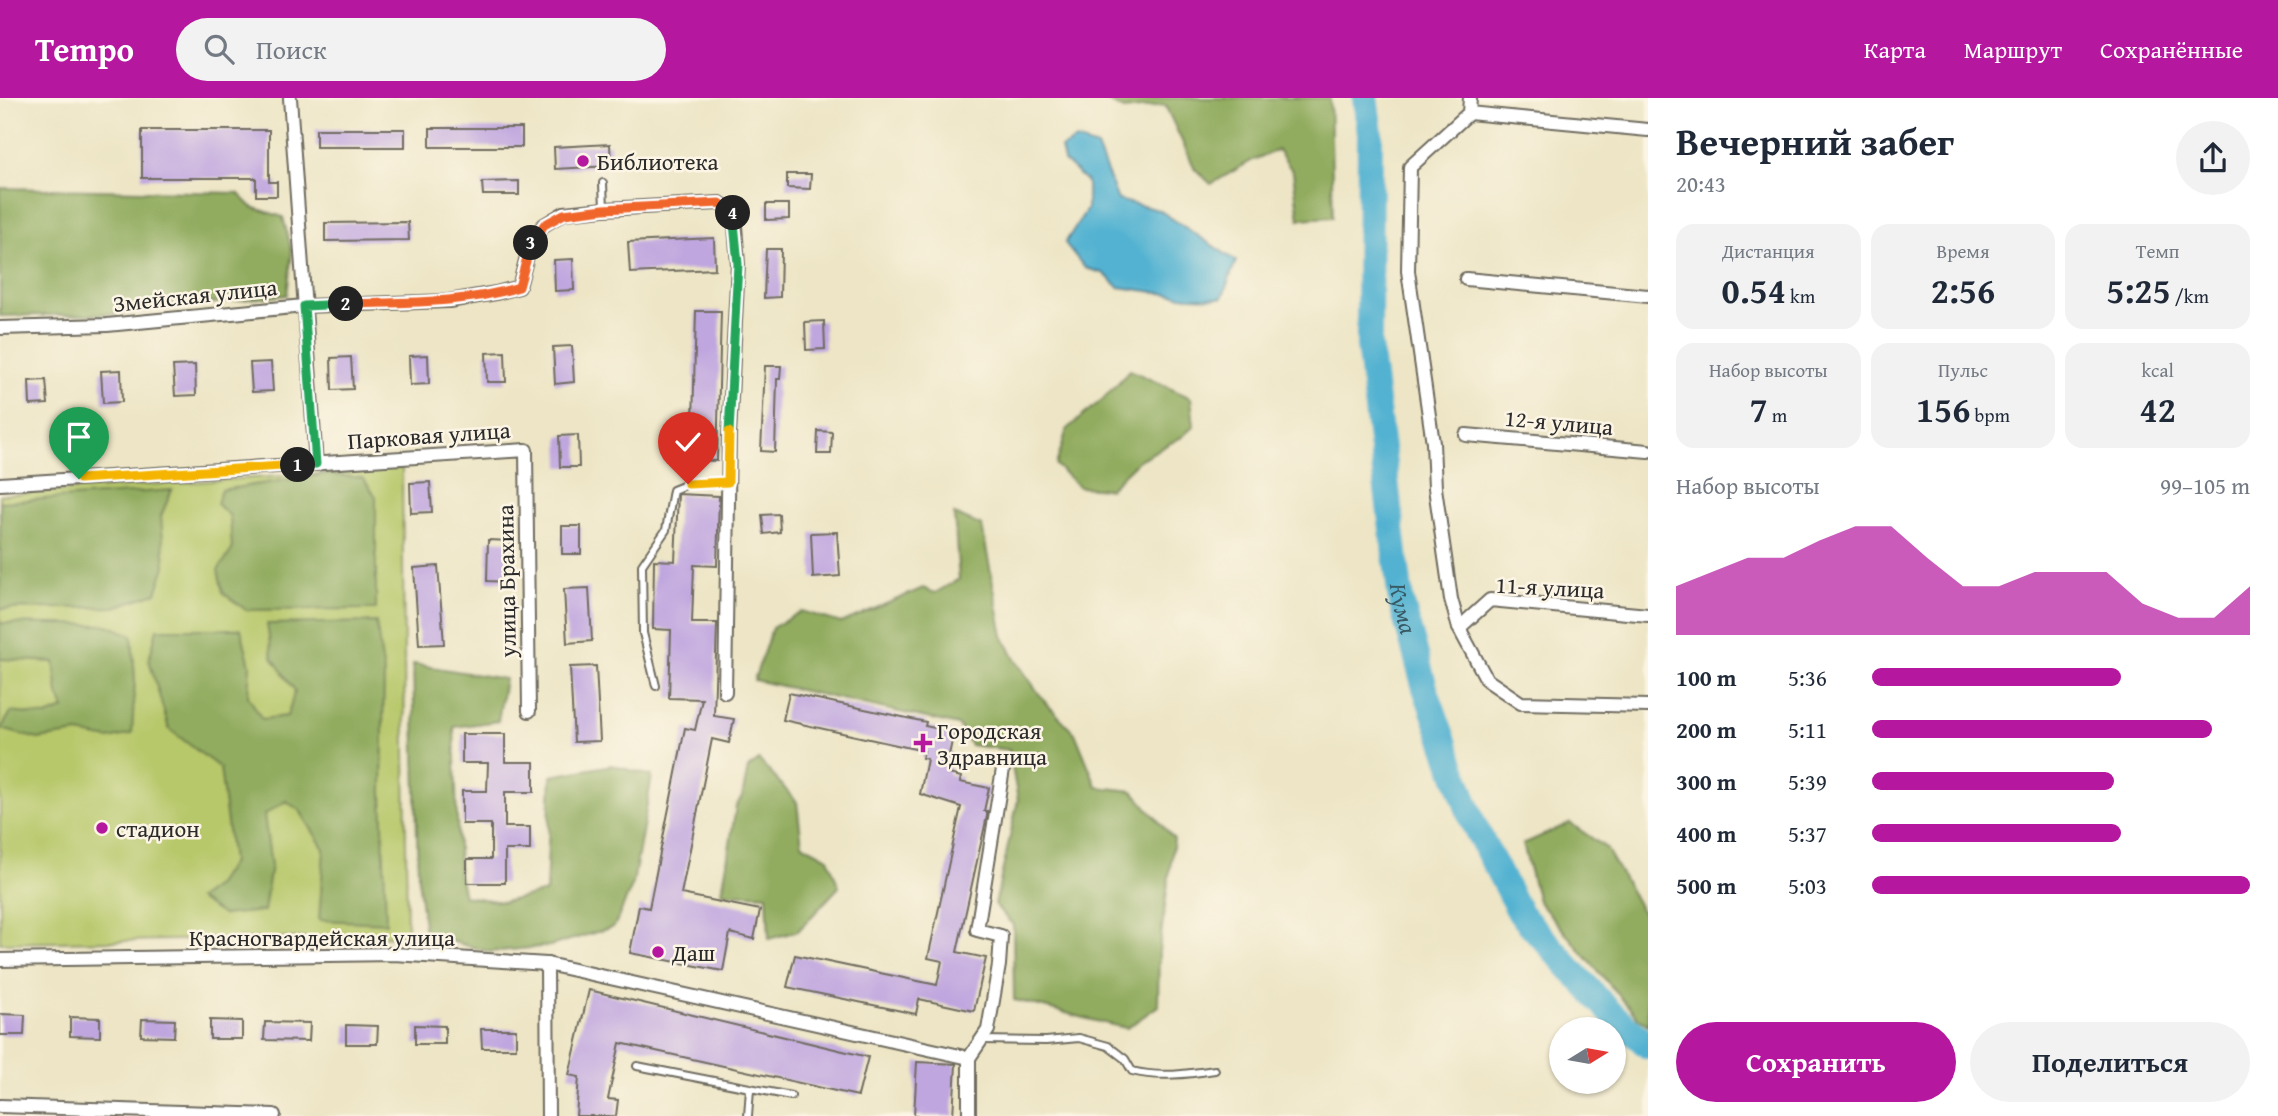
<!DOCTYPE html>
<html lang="ru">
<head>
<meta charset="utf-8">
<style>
	body { margin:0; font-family:"Gentium Book Plus",serif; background:#f2f2f3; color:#1f2937; height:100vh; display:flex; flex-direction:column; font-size:26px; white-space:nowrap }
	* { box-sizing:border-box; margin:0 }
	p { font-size:23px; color:#747a83 }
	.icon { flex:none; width:38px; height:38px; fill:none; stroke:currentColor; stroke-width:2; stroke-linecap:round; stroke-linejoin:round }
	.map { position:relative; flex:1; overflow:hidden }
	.details { display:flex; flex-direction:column; background:#fff; width:630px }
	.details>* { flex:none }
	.needle { width:46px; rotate:79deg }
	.tools { position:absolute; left:1549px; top:919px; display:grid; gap:14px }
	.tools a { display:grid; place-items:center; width:77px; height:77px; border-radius:50%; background:#fff; box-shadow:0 2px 5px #0004; font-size:35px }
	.pin { position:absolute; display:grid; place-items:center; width:60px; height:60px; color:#fff; margin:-72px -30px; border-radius:50% 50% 50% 0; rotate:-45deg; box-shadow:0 0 7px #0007 }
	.pin .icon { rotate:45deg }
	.km { position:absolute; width:35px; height:35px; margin:-18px; border-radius:50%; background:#222; color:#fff; font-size:19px; line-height:35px; text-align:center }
	.round { display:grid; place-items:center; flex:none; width:74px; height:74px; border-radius:37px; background:#f2f2f3 }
	.summary { display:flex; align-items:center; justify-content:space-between; height:119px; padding:0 28px }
	h1 { font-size:38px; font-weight:700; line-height:52px }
	.figures { display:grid; grid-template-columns:repeat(3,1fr); gap:10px; height:119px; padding:7px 28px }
	.figures div { display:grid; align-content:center; border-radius:18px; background:#f2f2f3; text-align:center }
	.figures b { font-size:35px; font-weight:700 }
	.figures small { font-size:19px; font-weight:400 }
	.figures p { font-size:19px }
	.chart { height:196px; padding:14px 28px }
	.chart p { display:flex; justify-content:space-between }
	.chart svg { width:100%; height:126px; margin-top:7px; fill:#b5179e; opacity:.7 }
	.cta { display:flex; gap:14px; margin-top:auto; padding:14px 28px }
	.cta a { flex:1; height:80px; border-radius:42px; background:#b5179e; color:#fff; font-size:28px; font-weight:700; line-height:80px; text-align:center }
	.cta a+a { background:#f2f2f3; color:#1f2937 }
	ul { padding:0 28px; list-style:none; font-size:23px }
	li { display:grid; grid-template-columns:112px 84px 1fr; align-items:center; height:52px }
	li i { height:18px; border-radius:9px; background:#b5179e }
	header { display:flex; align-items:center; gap:42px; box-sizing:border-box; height:98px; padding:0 35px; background:#b5179e; color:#fff }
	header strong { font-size:33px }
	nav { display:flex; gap:38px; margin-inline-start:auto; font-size:24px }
	.search { width:490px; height:63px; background:#f2f2f3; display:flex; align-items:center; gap:18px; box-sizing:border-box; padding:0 24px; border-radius:38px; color:#747a83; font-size:26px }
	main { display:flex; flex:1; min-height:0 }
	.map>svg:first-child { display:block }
</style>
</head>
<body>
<header>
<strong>Tempo</strong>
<div class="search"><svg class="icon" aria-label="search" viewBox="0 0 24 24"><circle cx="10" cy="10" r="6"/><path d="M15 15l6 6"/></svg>Поиск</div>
<nav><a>Карта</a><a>Маршрут</a><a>Сохранённые</a></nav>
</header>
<main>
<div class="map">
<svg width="1648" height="1018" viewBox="0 0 1648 1018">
	<rect width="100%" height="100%" fill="#fcf5e5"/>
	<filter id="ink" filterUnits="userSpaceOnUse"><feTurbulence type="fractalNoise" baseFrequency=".0143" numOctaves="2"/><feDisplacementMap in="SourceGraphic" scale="14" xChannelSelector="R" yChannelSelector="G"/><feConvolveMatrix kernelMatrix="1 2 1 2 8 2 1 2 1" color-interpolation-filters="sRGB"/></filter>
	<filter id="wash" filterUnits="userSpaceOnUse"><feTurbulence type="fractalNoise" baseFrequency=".00686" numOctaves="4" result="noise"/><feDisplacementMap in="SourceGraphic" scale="28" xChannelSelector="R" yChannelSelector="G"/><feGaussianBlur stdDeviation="1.57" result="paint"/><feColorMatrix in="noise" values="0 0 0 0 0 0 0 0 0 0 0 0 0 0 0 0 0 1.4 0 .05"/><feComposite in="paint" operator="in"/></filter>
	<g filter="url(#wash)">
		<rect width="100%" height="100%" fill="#ede5c5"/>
		<!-- green -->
		<path fill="#b7c86b" stroke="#717a4b" stroke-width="2" d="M402 370 407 838 0 845V397Z"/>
		<!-- forest -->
		<g fill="#91ac5f" stroke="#5e6c45" stroke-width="2">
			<path d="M1101 0H1330L1333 119 1299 121 1293 74 1278 52 1253 62 1211 86 1195 71 1165 7 1124 12Z"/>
			<path d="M0 90 238 95 252 109 283 119 292 154 287 197 113 216 0 218Z"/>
			<path d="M1130 272 1191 300 1194 328 1182 339 1139 362 1109 391 1079 389 1056 367 1067 331 1103 301Z"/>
			<path d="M325 376 363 380 376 399V511L246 512 223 495 218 472 232 452 230 418 217 406 221 392Z"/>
			<path d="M172 392 161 418 165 468 156 495 115 509 0 511V404Z"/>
			<path d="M954 416 982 428 1003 538 1016 563 1045 604 1075 635 1097 689 1133 693 1174 741 1159 853 1158 908 1127 930C1089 923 1053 910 1014 902L1013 827 995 807 1018 702 1009 652 971 647 958 627 754 582 772 530 802 513 841 525 923 490 935 495 959 481Z"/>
			<path d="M376 524 384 576 382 693 386 825 319 822 324 751 300 713 286 703 264 717 271 767 264 813 223 817 198 801 216 788 232 764 220 670 169 631 149 562 157 531H241L250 567 248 598 262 621 287 618 295 593 272 559 267 526Z"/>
			<path d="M0 525 107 527 132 537 135 581 132 636 109 641 78 635 38 641 1 631 11 614 46 618 64 611 58 596 54 564 0 561Z"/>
			<path d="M413 566 505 581 498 623 454 629 459 777 464 798 503 804 546 794 551 678 612 667 652 678 633 786 614 829 550 848 490 854 425 836 418 780Z"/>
			<path d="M759 662 797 704 802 746 828 760 839 789 798 833 769 841 767 797 722 795 736 708 742 699 748 670Z"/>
			<path d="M1570 725 1606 750 1648 824V927L1639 921 1538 803 1523 746Z"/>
		</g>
		<!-- water -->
		<path fill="#52b2d1" stroke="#3e6e7e" stroke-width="2" d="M1076 42 1097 49 1118 102 1159 112 1236 163 1222 200 1189 199 1119 189 1103 175 1085 170 1065 145 1087 111V84L1064 63 1061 50Z"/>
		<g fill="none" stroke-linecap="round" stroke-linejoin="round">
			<!-- river -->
			<path stroke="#52b2d1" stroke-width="26" id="s1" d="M1365 0 1370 35 1369 247 1401 503 1425 590 1473 725 1520 815 1608 912 1648 948"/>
		</g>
		<g id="blocks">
			<!-- building -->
			<g fill="#bfa6df">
				<rect x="430" y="30" width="92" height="19"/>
				<rect x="316" y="31" width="89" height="18"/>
				<path d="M142 32H269V84H277V98H256V80H142Z"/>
				<path d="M610 46 611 68 555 71 554 49Z"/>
				<path d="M787 76H811L810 91 787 90Z"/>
				<path d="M519 83V97H483L482 84Z"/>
				<path d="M766 106H789V121L766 122Z"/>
				<path d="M408 124 409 142 325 143V125Z"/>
				<path d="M714 140 715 171 630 175 628 144Z"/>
				<path d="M766 151H781L780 199 764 200Z"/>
				<path d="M573 161 574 192 555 193 554 162Z"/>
				<path d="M696 213H721L717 363 692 362Z"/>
				<path d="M824 223 825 251 806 252 805 224Z"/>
				<path d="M572 248 574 284 555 286 553 249Z"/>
				<path d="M505 254 506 284H487L486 255Z"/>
				<path d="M428 257 429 286 410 287 409 258Z"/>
				<path d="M351 259 353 291 332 292 331 260Z"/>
				<path d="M271 264 273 293 252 294 250 265Z"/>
				<path d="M195 267 196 297 175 298 173 268Z"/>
				<path d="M765 268H781L780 281H777L775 354 761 353Z"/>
				<path d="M121 272 122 304 103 305 101 273Z"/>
				<path d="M46 282 48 306 30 307 29 283Z"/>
				<path d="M818 333 832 334 831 356H817Z"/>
				<path d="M578 337 579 369H560L559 338Z"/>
				<path d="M430 384 432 414 411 415 410 385Z"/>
				<path d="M678 396 719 398 717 468 694 467 692 525H717L714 618 734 621 729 645 712 641 681 796 760 812 754 841 730 835 723 873 630 855 639 808 649 810 685 630 695 632 702 601 669 600 671 532 653 531 654 462 675 463Z"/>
				<path d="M779 416 780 434 764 436 762 417Z"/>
				<rect x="562" y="428" width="19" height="28"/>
				<path d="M837 434 840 478 813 480 811 435Z"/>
				<path d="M488 442 511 443 509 484 487 483Z"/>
				<path d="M438 468 444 546 419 547 414 470Z"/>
				<path d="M589 490 592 543 567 545 564 491Z"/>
				<path d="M596 568 600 643 574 644 570 569Z"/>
				<path d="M789 595 926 624 925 628 954 634 949 657 953 658 949 676 961 679 960 684 989 690 984 713H987V718L957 854 986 860 974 913 919 901 916 916 787 889 795 857 937 887 942 863 928 860 961 709 920 696 927 661 922 660 924 653 783 622Z"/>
				<path d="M462 636H505V664H534V694H505V729H530V752H505V785H467V761H491V726H462V693H487L488 665H462Z"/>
				<path d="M589 892 868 959 858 998 620 945 608 1001 618 1002 616 1018H576L579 979 569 977Z"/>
				<path d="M0 916 25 917 24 937H0Z"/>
				<path d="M70 919 100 920V939L70 938Z"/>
				<path d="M142 921 175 922 174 939 141 938Z"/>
				<path d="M210 922 242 923V941H210Z"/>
				<path d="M265 924 310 925 309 943 264 942Z"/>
				<path d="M346 927 378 928 377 946H346Z"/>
				<path d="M415 927 445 928V946H415Z"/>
				<path d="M481 931H516V950H482Z"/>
				<path d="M917 964 956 966 953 1018H914Z"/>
			</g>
		</g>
	</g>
	<g filter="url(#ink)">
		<use href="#blocks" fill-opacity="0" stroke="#6f6c61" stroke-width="2"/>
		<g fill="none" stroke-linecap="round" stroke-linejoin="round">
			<!-- lane casing -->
			<g stroke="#6f6c61" stroke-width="10">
				<g id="lane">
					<path d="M603 85 604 111"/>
					<path d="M656 588 643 535 642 467 666 432 673 392 688 386 728 384"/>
					<path d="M983 942 1046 943 1079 940 1108 948 1125 961 1132 973C1159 980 1188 976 1215 972"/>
					<path d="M637 968 791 998"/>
					<path d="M748 1018 750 991"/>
				</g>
			</g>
			<!-- street casing -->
			<g stroke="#6f6c61" stroke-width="16">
				<g id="street">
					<path d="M290 0 316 366"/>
					<path d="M1470 0 1469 15 1410 69 1408 173 1433 345 1435 390 1451 501 1459 530 1487 582 1521 605 1648 608"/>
					<path d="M1469 15 1648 32"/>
					<path d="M1466 181 1648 198"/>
					<path d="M0 230 107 227 304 208 449 203 496 195 519 189 531 143 544 127 564 115 604 111 720 105 734 116 738 166 729 338 725 594"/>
					<path d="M1466 337 1648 353"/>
					<path d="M0 386 526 352 529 613"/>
					<path d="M1459 530 1490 502 1648 517"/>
					<path d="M0 862 394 856 547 866 969 960"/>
					<path d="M547 866 548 1018"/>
					<path d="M0 1008 274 1017"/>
					<path d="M969 1018V960L988 932 999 867 1001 838 977 832 1003 671"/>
				</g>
			</g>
			<!-- lane -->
			<use href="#lane" stroke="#fff" stroke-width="6"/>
			<!-- street -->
			<use href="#street" stroke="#fff" stroke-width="12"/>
		</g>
	</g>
	<g fill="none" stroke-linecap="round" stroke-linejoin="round" filter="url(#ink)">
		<!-- split-1 casing -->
		<g stroke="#fff" stroke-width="14">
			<path id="split-1" d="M79 381 298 367"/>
		</g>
		<!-- split-2 casing -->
		<g stroke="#fff" stroke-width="14">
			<path id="split-2" d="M298 367 316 366 304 208 346 206"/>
		</g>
		<!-- split-3 casing -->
		<g stroke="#fff" stroke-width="14">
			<path id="split-3" d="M346 206C404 204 463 206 519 189L531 145"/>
		</g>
		<!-- split-4 casing -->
		<g stroke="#fff" stroke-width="14">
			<path id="split-4" d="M531 145 544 127 564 116 604 111 720 105 733 115"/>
		</g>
		<!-- split-5 casing -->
		<g stroke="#fff" stroke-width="14">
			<path id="split-5" d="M729 334 738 166 733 115"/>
		</g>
		<!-- split-6 casing -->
		<g stroke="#fff" stroke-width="14">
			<path id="split-6" d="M688 386 728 384 729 334"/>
		</g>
		<!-- split-1 -->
		<use href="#split-1" stroke="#f5b400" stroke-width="9"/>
		<!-- split-2 -->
		<use href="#split-2" stroke="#22a559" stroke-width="9"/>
		<!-- split-3 -->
		<use href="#split-3" stroke="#f0652b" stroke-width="9"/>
		<!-- split-4 -->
		<use href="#split-4" stroke="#f0652b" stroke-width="9"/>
		<!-- split-5 -->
		<use href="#split-5" stroke="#22a559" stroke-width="9"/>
		<!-- split-6 -->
		<use href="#split-6" stroke="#f5b400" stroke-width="9"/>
	</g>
	<!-- markers -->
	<g fill="#b5179e" stroke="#fcf5e5" stroke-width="2.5">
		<circle cx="583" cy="63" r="7"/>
		<path d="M919.5 634.5h7v7h7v7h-7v7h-7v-7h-7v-7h7z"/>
		<circle cx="102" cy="730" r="7"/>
		<circle cx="658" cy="854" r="7"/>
	</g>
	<g text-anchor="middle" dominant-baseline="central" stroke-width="5" stroke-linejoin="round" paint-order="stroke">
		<!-- poi labels -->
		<g font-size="23" fill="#2b2b2b" stroke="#fcf5e5" text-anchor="start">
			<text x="597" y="63">Библиотека</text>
			<text x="937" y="632">Городская<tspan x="937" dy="26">Здравница</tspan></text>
			<text x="116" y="730">стадион</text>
			<text x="672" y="854">Даш</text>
		</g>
		<!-- street labels -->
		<g font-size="23" fill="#2b2b2b" stroke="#fcf5e5">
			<text transform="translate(195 197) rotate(-6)">Змейская улица</text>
			<text transform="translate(1559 324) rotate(5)">12-я улица</text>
			<text transform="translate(429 337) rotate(-4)">Парковая улица</text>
			<text transform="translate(506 483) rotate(-91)">улица Брахина</text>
			<text transform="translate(1550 489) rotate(3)">11-я улица</text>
			<text x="322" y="839">Красногвардейская улица</text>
		</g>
		<!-- water labels -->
		<g font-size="24" font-style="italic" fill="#395a65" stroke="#fcf5e5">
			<text stroke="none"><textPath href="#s1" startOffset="513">Кума</textPath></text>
		</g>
	</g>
</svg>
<div class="tools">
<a><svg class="needle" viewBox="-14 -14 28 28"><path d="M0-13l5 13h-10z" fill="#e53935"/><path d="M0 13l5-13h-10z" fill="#747a83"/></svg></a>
</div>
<div class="pin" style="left:79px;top:381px;background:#1e9e55"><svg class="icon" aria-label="arrive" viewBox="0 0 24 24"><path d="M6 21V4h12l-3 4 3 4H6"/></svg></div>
<div class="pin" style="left:688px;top:386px;background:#d93025"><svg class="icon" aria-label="check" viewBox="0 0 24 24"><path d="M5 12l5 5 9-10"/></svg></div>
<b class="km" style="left:298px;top:367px">1</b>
<b class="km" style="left:346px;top:206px">2</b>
<b class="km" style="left:531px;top:145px">3</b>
<b class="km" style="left:733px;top:115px">4</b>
</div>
<section class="details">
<div class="summary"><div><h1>Вечерний забег</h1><p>20:43</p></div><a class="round"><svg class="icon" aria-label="share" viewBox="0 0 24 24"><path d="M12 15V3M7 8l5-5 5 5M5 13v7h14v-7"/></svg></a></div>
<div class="figures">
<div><p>Дистанция</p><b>0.54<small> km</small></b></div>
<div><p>Время</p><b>2:56</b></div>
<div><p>Темп</p><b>5:25<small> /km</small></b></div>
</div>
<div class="figures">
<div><p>Набор высоты</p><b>7<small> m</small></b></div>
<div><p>Пульс</p><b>156<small> bpm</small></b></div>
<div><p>kcal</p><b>42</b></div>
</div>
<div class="chart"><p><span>Набор высоты</span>99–105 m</p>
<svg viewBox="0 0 160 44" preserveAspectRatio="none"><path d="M0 44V27L10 22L20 17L30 17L40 11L50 6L60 6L70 17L80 27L90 27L100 22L110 22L120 22L130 33L140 38L150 38L160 27V44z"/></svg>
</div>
<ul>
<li><b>100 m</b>5:36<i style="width:66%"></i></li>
<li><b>200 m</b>5:11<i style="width:90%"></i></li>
<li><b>300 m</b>5:39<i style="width:64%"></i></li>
<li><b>400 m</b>5:37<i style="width:66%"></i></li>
<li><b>500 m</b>5:03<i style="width:100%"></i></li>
</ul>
<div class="cta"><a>Сохранить</a><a>Поделиться</a></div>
</section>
</main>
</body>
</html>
